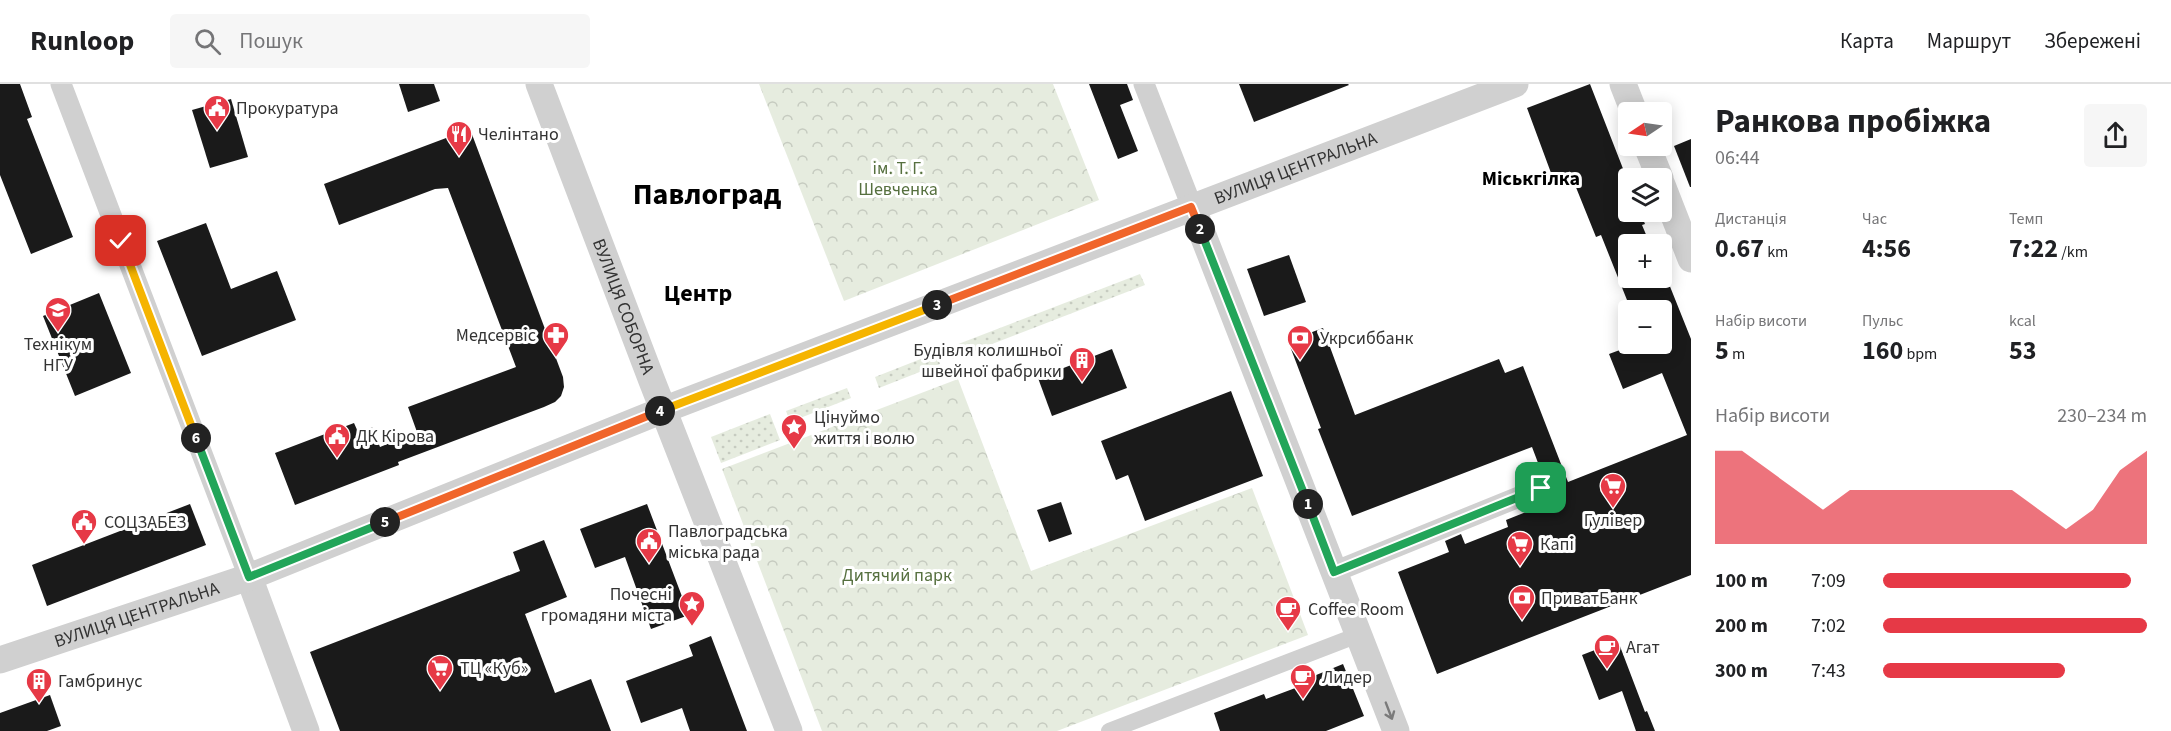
<!DOCTYPE html>
<html lang="uk">
<head>
<meta charset="utf-8">
<style>
	body { margin:0; font-family:"Source Sans 3",sans-serif; background:#f6f6f6; color:#202124; height:100vh; display:flex; flex-direction:column; font-size:22px; white-space:nowrap }
	* { box-sizing:border-box; margin:0 }
	p { font-size:20px; color:#757577 }
	.icon { flex:none; width:33px; height:33px; fill:none; stroke:currentColor; stroke-width:2; stroke-linecap:round; stroke-linejoin:round }
	.map { position:relative; flex:1; overflow:hidden }
	.drawer { display:flex; flex-direction:column; background:#fff; width:480px }
	.drawer>* { flex:none }
	.needle { width:39px; rotate:257deg }
	.fabs { position:absolute; left:1618px; top:18px; display:grid; gap:12px }
	.fabs a { display:grid; place-items:center; width:54px; height:54px; border-radius:6px; background:#fff; box-shadow:0 3px 15px #0003; font-size:30px }
	.pin { position:absolute; display:grid; place-items:center; width:51px; height:51px; color:#fff; margin:-26px; border-radius:12px; box-shadow:0 3px 9px #0006 }
	.km { position:absolute; width:30px; height:30px; margin:-15px; border-radius:50%; background:#222; color:#fff; font-size:16px; line-height:30px; text-align:center }
	.round { display:grid; place-items:center; flex:none; width:63px; height:63px; border-radius:6px; background:#f6f6f6 }
	.headline { display:flex; align-items:center; justify-content:space-between; height:102px; padding:0 24px }
	h1 { font-size:33px; font-weight:700; line-height:45px }
	.figures { display:grid; grid-template-columns:repeat(3,1fr); gap:9px; height:102px; padding:6px 24px }
	.figures div { display:grid; align-content:center }
	.figures b { font-size:26px; font-weight:700 }
	.figures small { font-size:16px; font-weight:400 }
	.figures p { font-size:16px }
	.chart { height:168px; padding:12px 24px }
	.chart p { display:flex; justify-content:space-between }
	.chart svg { width:100%; height:108px; margin-top:6px; fill:#e63946; opacity:.7 }
	ul { padding:0 24px; list-style:none; font-size:20px }
	li { display:grid; grid-template-columns:96px 72px 1fr; align-items:center; height:45px }
	li i { height:15px; border-radius:8px; background:#e63946 }
	header { display:flex; align-items:center; gap:36px; box-sizing:border-box; height:84px; padding:0 30px; background:#fff; border-bottom:2px solid #e0e0e0 }
	header strong { font-size:28px }
	nav { display:flex; gap:33px; margin-inline-start:auto; font-size:21px }
	.search { width:420px; height:54px; background:#f6f6f6; display:flex; align-items:center; gap:15px; box-sizing:border-box; padding:0 21px; border-radius:6px; color:#757577; font-size:22px }
	main { display:flex; flex:1; min-height:0 }
	.map>svg:first-child { display:block }
</style>
</head>
<body>
<header>
<strong>Runloop</strong>
<div class="search"><svg class="icon" aria-label="search" viewBox="0 0 24 24"><circle cx="10" cy="10" r="6"/><path d="M15 15l6 6"/></svg>Пошук</div>
<nav><a>Карта</a><a>Маршрут</a><a>Збережені</a></nav>
</header>
<main>
<div class="map">
<svg width="1691" height="647" viewBox="0 0 1691 647">
	<defs>
		<pattern id="grass-dots" width="8" height="8" patternUnits="userSpaceOnUse" patternTransform="scale(1.5)"><rect width="8" height="8" fill="#e6ecdf"/><path d="M2 2h.1M6 6h.1" fill="none" stroke="#c6cbc0" stroke-width="1.8" stroke-linecap="round"/></pattern>
		<pattern id="park-crowns" width="20" height="18" patternUnits="userSpaceOnUse" patternTransform="scale(1.5)"><rect width="20" height="18" fill="#e6ecdf"/><path d="M2 6a3 3 0 1 1 6 0M12 15a3 3 0 1 1 6 0" fill="none" stroke="#c6cbc0"/></pattern>
	</defs>
	<rect width="100%" height="100%" fill="#fff"/>
	<!-- grass -->
	<g fill="url(#grass-dots)">
		<path d="M1140 190 1145 201 953 275 948 264Z"/>
		<path d="M936 269 940 280 879 304 875 293Z"/>
		<path d="M847 304 851 314 790 338 786 327Z"/>
		<path d="M770 330 780 356 721 379 711 353Z"/>
	</g>
	<!-- park -->
	<g fill="url(#park-crowns)">
		<path d="M759 0H1053L1099 116 844 217Z"/>
		<path d="M958 295 1031 487 1252 404 1308 551 1057 647H822L722 385Z"/>
	</g>
	<!-- building -->
	<g fill="#1a1a1a">
		<path d="M0 0H20L32 33 27 35 73 153 31 170 0 91Z"/>
		<path d="M399 0H434L440 17 408 28Z"/>
		<path d="M1089 0H1127L1133 16 1120 21 1138 67 1118 75Z"/>
		<path d="M1239 0H1348L1349 1 1254 38Z"/>
		<path d="M1590 0 1629 100V128H1640L1645 140 1642 141 1650 160H1629V194H1662L1663 185 1691 255V491L1437 590 1398 488 1449 468 1445 457 1461 450 1465 460 1508 443 1506 436 1553 417 1551 412 1554 405 1553 399 1543 392 1532 363 1352 432 1318 345 1321 344 1288 257 1323 244 1355 331 1499 275 1505 289 1523 282 1568 398 1687 351 1662 289 1623 305 1609 270 1636 260H1662V226H1631L1601 151 1596 153 1571 91 1554 97 1527 24Z"/>
		<path d="M231 15 248 73 210 84 192 26Z"/>
		<path d="M470 45 563 293 564 303 561 312 555 318 544 323 398 378 399 381 295 421 275 369 354 339 358 348 372 343 380 363 417 348 408 323 516 283 448 104 435 105 339 141 324 100Z"/>
		<path d="M1691 55V103H1690L1674 62Z"/>
		<path d="M206 139 231 205 277 187 296 236 202 272 157 157Z"/>
		<path d="M1289 171 1306 218 1264 232 1247 185Z"/>
		<path d="M99 209 131 289 75 312 43 232Z"/>
		<path d="M1112 265 1127 304 1052 332 1038 294Z"/>
		<path d="M1231 307 1263 392 1145 437 1128 391 1116 396 1101 357Z"/>
		<path d="M1061 418 1072 450 1049 458 1037 426Z"/>
		<path d="M190 420 206 461 47 522 32 481Z"/>
		<path d="M647 420 689 531 651 545 625 473 595 484 580 445Z"/>
		<path d="M544 456 567 513 525 530 555 609 591 595 611 647H340L310 568 520 487 513 468Z"/>
		<path d="M711 552 747 647H690L682 624 641 639 626 597 693 572 689 561Z"/>
		<path d="M1618 557 1645 628 1647 627 1655 647H1636L1622 607 1599 616 1582 571Z"/>
		<path d="M1343 580 1364 632 1326 647H1220L1214 629 1264 610 1266 615 1306 600 1304 596Z"/>
		<path d="M50 611 61 642 47 647H0V629Z"/>
	</g>
	<g fill="none" stroke-linecap="round" stroke-linejoin="round">
		<!-- pedestrian -->
		<path stroke="#d0d0d0" stroke-width="16" d="M1109 647 1358 551"/>
		<!-- minor -->
		<g stroke="#d0d0d0" stroke-width="21">
			<path d="M61 0 249 493"/>
			<path d="M1144 0 1192 123"/>
			<path d="M1334 488 1541 404"/>
		</g>
		<!-- tertiary -->
		<g stroke="#d0d0d0" stroke-width="27">
			<path id="s1" d="M539 0 652 297 789 647"/>
			<path d="M1623 0 1634 28"/>
			<path d="M1647 62 1660 94"/>
			<path d="M1662 101 1691 175"/>
			<path d="M1192 123 1396 647"/>
			<path d="M249 493 306 647"/>
			<path id="s2" d="M0 576 249 493 663 326 1515 0"/>
		</g>
	</g>
	<!-- one-way arrows -->
	<defs><path id="oneway-shaft" d="M-6 0H5M1.5-3L5.5 0L1.5 3" fill="none" stroke-width="1.6" stroke-linecap="round" stroke-linejoin="round" transform="scale(1.5)"/></defs>
	<use stroke="#7a7a7a" href="#oneway-shaft" transform="translate(1389 627) rotate(69)"/>
	<g fill="none" stroke-linecap="round" stroke-linejoin="round">
		<!-- split-1 casing -->
		<g stroke="#fff" stroke-width="12">
			<path id="split-1" d="M1308 420 1334 488 1541 404"/>
		</g>
		<!-- split-2 casing -->
		<g stroke="#fff" stroke-width="12">
			<path id="split-2" d="M1200 145 1308 420"/>
		</g>
		<!-- split-3 casing -->
		<g stroke="#fff" stroke-width="12">
			<path id="split-3" d="M937 221 1191 123 1200 145"/>
		</g>
		<!-- split-4 casing -->
		<g stroke="#fff" stroke-width="12">
			<path id="split-4" d="M660 327 937 221"/>
		</g>
		<!-- split-5 casing -->
		<g stroke="#fff" stroke-width="12">
			<path id="split-5" d="M385 438 660 327"/>
		</g>
		<!-- split-6 casing -->
		<g stroke="#fff" stroke-width="12">
			<path id="split-6" d="M196 354 249 493 385 438"/>
		</g>
		<!-- split-7 casing -->
		<g stroke="#fff" stroke-width="12">
			<path id="split-7" d="M121 157 196 354"/>
		</g>
		<!-- split-1 -->
		<use href="#split-1" stroke="#22a559" stroke-width="8"/>
		<!-- split-2 -->
		<use href="#split-2" stroke="#22a559" stroke-width="8"/>
		<!-- split-3 -->
		<use href="#split-3" stroke="#f0652b" stroke-width="8"/>
		<!-- split-4 -->
		<use href="#split-4" stroke="#f5b400" stroke-width="8"/>
		<!-- split-5 -->
		<use href="#split-5" stroke="#f0652b" stroke-width="8"/>
		<!-- split-6 -->
		<use href="#split-6" stroke="#22a559" stroke-width="8"/>
		<!-- split-7 -->
		<use href="#split-7" stroke="#f5b400" stroke-width="8"/>
	</g>
	<!-- icons -->
	<defs>
		<g id="civic-pin" transform="scale(1.35)"><path d="M0 17L-7.5 6A9.5 9.5 0 1 1 7.5 6Z" fill="#e63946" stroke="#fff"/><path d="M-.6-6.5H3V-4.5H.6V-3L4-1V1h2V6H-6V1h2V-1L-.6-3ZM-1.2 2.5V6h2.4V2.5Z" fill="#fff"/></g>
		<g id="restaurant-pin" transform="scale(1.35)"><path d="M0 17L-7.5 6A9.5 9.5 0 1 1 7.5 6Z" fill="#e63946" stroke="#fff"/><path d="M-5-6h1v4h1v-4h1v4h1v-4h1v5L-1.5 .5V6h-2V.5L-5-1ZM5-6V6H3V1.5H1.5Q1.5-4 5-6Z" fill="#fff"/></g>
		<g id="university-pin" transform="scale(1.35)"><path d="M0 17L-7.5 6A9.5 9.5 0 1 1 7.5 6Z" fill="#e63946" stroke="#fff"/><path d="M0-5L7-2L0 1L-7-2ZM-4 1L0 2.5L4 1V4Q0 6-4 4Z" fill="#fff"/></g>
		<g id="pharmacy-pin" transform="scale(1.35)"><path d="M0 17L-7.5 6A9.5 9.5 0 1 1 7.5 6Z" fill="#e63946" stroke="#fff"/><path d="M-2-6h4v4h4v4h-4v4h-4v-4h-4v-4h4Z" fill="#fff"/></g>
		<g id="bank-pin" transform="scale(1.35)"><path d="M0 17L-7.5 6A9.5 9.5 0 1 1 7.5 6Z" fill="#e63946" stroke="#fff"/><path d="M-6-4H6V4H-6ZM0-2.3a2.3 2.3 0 1 0 0 4.6a2.3 2.3 0 1 0 0-4.6Z" fill="#fff"/></g>
		<g id="building-pin" transform="scale(1.35)"><path d="M0 17L-7.5 6A9.5 9.5 0 1 1 7.5 6Z" fill="#e63946" stroke="#fff"/><path d="M-4-6H4V6H1V3H-1V6H-4ZM-2.5-4.3h1.7v1.8h-1.7ZM.8-4.3h1.7v1.8H.8ZM-2.5-1h1.7V.8h-1.7ZM.8-1h1.7V.8H.8Z" fill="#fff"/></g>
		<g id="sight-pin" transform="scale(1.35)"><path d="M0 17L-7.5 6A9.5 9.5 0 1 1 7.5 6Z" fill="#e63946" stroke="#fff"/><path d="M0-6L1.8-2.2L6-1.7L2.9 1.2L3.7 5.4L0 3.3L-3.7 5.4L-2.9 1.2L-6-1.7L-1.8-2.2Z" fill="#fff"/></g>
		<g id="supermarket-pin" transform="scale(1.35)"><path d="M0 17L-7.5 6A9.5 9.5 0 1 1 7.5 6Z" fill="#e63946" stroke="#fff"/><path d="M-6-5.5h2.5l.6 2H6L4.5 2H-2.5L-4.4-4H-6ZM-1.5 3.2a1.3 1.3 0 1 0 .1 0ZM3 3.2a1.3 1.3 0 1 0 .1 0Z" fill="#fff"/></g>
		<g id="cafe-pin" transform="scale(1.35)"><path d="M0 17L-7.5 6A9.5 9.5 0 1 1 7.5 6Z" fill="#e63946" stroke="#fff"/><path d="M-5.5-4.5H6V0H3Q3 3.5 0 3.5H-2.5Q-5.5 3.5-5.5 0ZM3-3.2v2h1.7v-2ZM-6 4.5H4V6H-6Z" fill="#fff"/></g>
	</defs>
	<g fill-rule="evenodd">
		<use href="#civic-pin" x="217" y="24"/>
		<use href="#restaurant-pin" x="459" y="50"/>
		<use href="#university-pin" x="58" y="226"/>
		<use href="#pharmacy-pin" x="556" y="251"/>
		<use href="#bank-pin" x="1300" y="254"/>
		<use href="#building-pin" x="1082" y="276"/>
		<use href="#sight-pin" x="794" y="343"/>
		<use href="#civic-pin" x="337" y="352"/>
		<use href="#supermarket-pin" x="1613" y="402"/>
		<use href="#civic-pin" x="84" y="438"/>
		<use href="#civic-pin" x="649" y="457"/>
		<use href="#supermarket-pin" x="1520" y="460"/>
		<use href="#bank-pin" x="1522" y="514"/>
		<use href="#sight-pin" x="692" y="520"/>
		<use href="#cafe-pin" x="1288" y="525"/>
		<use href="#cafe-pin" x="1607" y="563"/>
		<use href="#supermarket-pin" x="440" y="584"/>
		<use href="#cafe-pin" x="1303" y="593"/>
		<use href="#building-pin" x="39" y="597"/>
	</g>
	<g text-anchor="middle" dominant-baseline="central" stroke-width="6" stroke-linejoin="round" paint-order="stroke">
		<!-- poi labels -->
		<g font-size="18" fill="#333" stroke="#fff" text-anchor="start">
			<text x="236" y="24">Прокуратура</text>
			<text x="478" y="50">Челінтано</text>
			<text x="536" y="251" text-anchor="end">Медсервіс</text>
			<text x="1320" y="254">Укрсиббанк</text>
			<text x="58" y="260" text-anchor="middle">Технікум<tspan x="58" dy="21">НГУ</tspan></text>
			<text x="1062" y="266" text-anchor="end">Будівля колишньої<tspan x="1062" dy="21">швейної фабрики</tspan></text>
			<text x="814" y="333">Цінуймо<tspan x="814" dy="21">життя і волю</tspan></text>
			<text x="356" y="352">ДК Кірова</text>
			<text x="1613" y="436" text-anchor="middle">Гулівер</text>
			<text x="104" y="438">СОЦЗАБЕЗ</text>
			<text x="668" y="447">Павлоградська<tspan x="668" dy="21">міська рада</tspan></text>
			<text x="1540" y="460">Капі</text>
			<text x="672" y="510" text-anchor="end">Почесні<tspan x="672" dy="21">громадяни міста</tspan></text>
			<text x="1541" y="514">ПриватБанк</text>
			<text x="1308" y="525">Coffee Room</text>
			<text x="1626" y="563">Агат</text>
			<text x="460" y="584">ТЦ «Куб»</text>
			<text x="1322" y="593">Лидер</text>
			<text x="58" y="597">Гамбринус</text>
		</g>
		<!-- street labels -->
		<g font-size="18" fill="#333" stroke="#fff">
			<text stroke="none"><textPath href="#s2" startOffset="1386">ВУЛИЦЯ ЦЕНТРАЛЬНА</textPath></text>
			<text stroke="none"><textPath href="#s1" startOffset="238">ВУЛИЦЯ СОБОРНА</textPath></text>
			<text stroke="none"><textPath href="#s2" startOffset="144">ВУЛИЦЯ ЦЕНТРАЛЬНА</textPath></text>
		</g>
		<!-- park labels -->
		<g font-size="18" fill="#56703f" stroke="#fff">
			<text x="898" y="84">ім. Т. Г.<tspan x="898" dy="21">Шевченка</tspan></text>
			<text x="897" y="491">Дитячий парк</text>
		</g>
		<!-- neighbourhood labels -->
		<g font-size="20" font-weight="bold" fill="#000" stroke="#fff">
			<text x="1531" y="95">Міськгілка</text>
		</g>
		<!-- district labels -->
		<g font-size="24" font-weight="bold" fill="#000" stroke="#fff">
			<text x="698" y="209">Центр</text>
		</g>
		<!-- town labels -->
		<g font-size="30" font-weight="bold" fill="#000" stroke="#fff">
			<text x="707" y="110">Павлоград</text>
		</g>
	</g>
</svg>
<div class="fabs">
<a><svg class="needle" viewBox="-14 -14 28 28"><path d="M0-13l5 13h-10z" fill="#e53935"/><path d="M0 13l5-13h-10z" fill="#757577"/></svg></a>
<a><svg class="icon" aria-label="layers" viewBox="0 0 24 24"><path d="M12 4l9 5-9 5-9-5zM3 14l9 5 9-5"/></svg></a>
<a>+</a>
<a>−</a>
</div>
<div class="pin" style="left:1541px;top:404px;background:#1e9e55"><svg class="icon" aria-label="arrive" viewBox="0 0 24 24"><path d="M6 21V4h12l-3 4 3 4H6"/></svg></div>
<div class="pin" style="left:121px;top:157px;background:#d93025"><svg class="icon" aria-label="check" viewBox="0 0 24 24"><path d="M5 12l5 5 9-10"/></svg></div>
<b class="km" style="left:1308px;top:420px">1</b>
<b class="km" style="left:1200px;top:145px">2</b>
<b class="km" style="left:937px;top:221px">3</b>
<b class="km" style="left:660px;top:327px">4</b>
<b class="km" style="left:385px;top:438px">5</b>
<b class="km" style="left:196px;top:354px">6</b>
</div>
<section class="drawer">
<div class="headline"><div><h1>Ранкова пробіжка</h1><p>06:44</p></div><a class="round"><svg class="icon" aria-label="share" viewBox="0 0 24 24"><path d="M12 15V3M7 8l5-5 5 5M5 13v7h14v-7"/></svg></a></div>
<div class="figures">
<div><p>Дистанція</p><b>0.67<small> km</small></b></div>
<div><p>Час</p><b>4:56</b></div>
<div><p>Темп</p><b>7:22<small> /km</small></b></div>
</div>
<div class="figures">
<div><p>Набір висоти</p><b>5<small> m</small></b></div>
<div><p>Пульс</p><b>160<small> bpm</small></b></div>
<div><p>kcal</p><b>53</b></div>
</div>
<div class="chart"><p><span>Набір висоти</span>230–234 m</p>
<svg viewBox="0 0 160 44" preserveAspectRatio="none"><path d="M0 44V6L10 6L20 14L30 22L40 30L50 22L60 22L70 22L80 22L90 22L100 22L110 22L120 30L130 38L140 30L150 14L160 6V44z"/></svg>
</div>
<ul>
<li><b>100 m</b>7:09<i style="width:94%"></i></li>
<li><b>200 m</b>7:02<i style="width:100%"></i></li>
<li><b>300 m</b>7:43<i style="width:69%"></i></li>
</ul>
</section>
</main>
</body>
</html>
